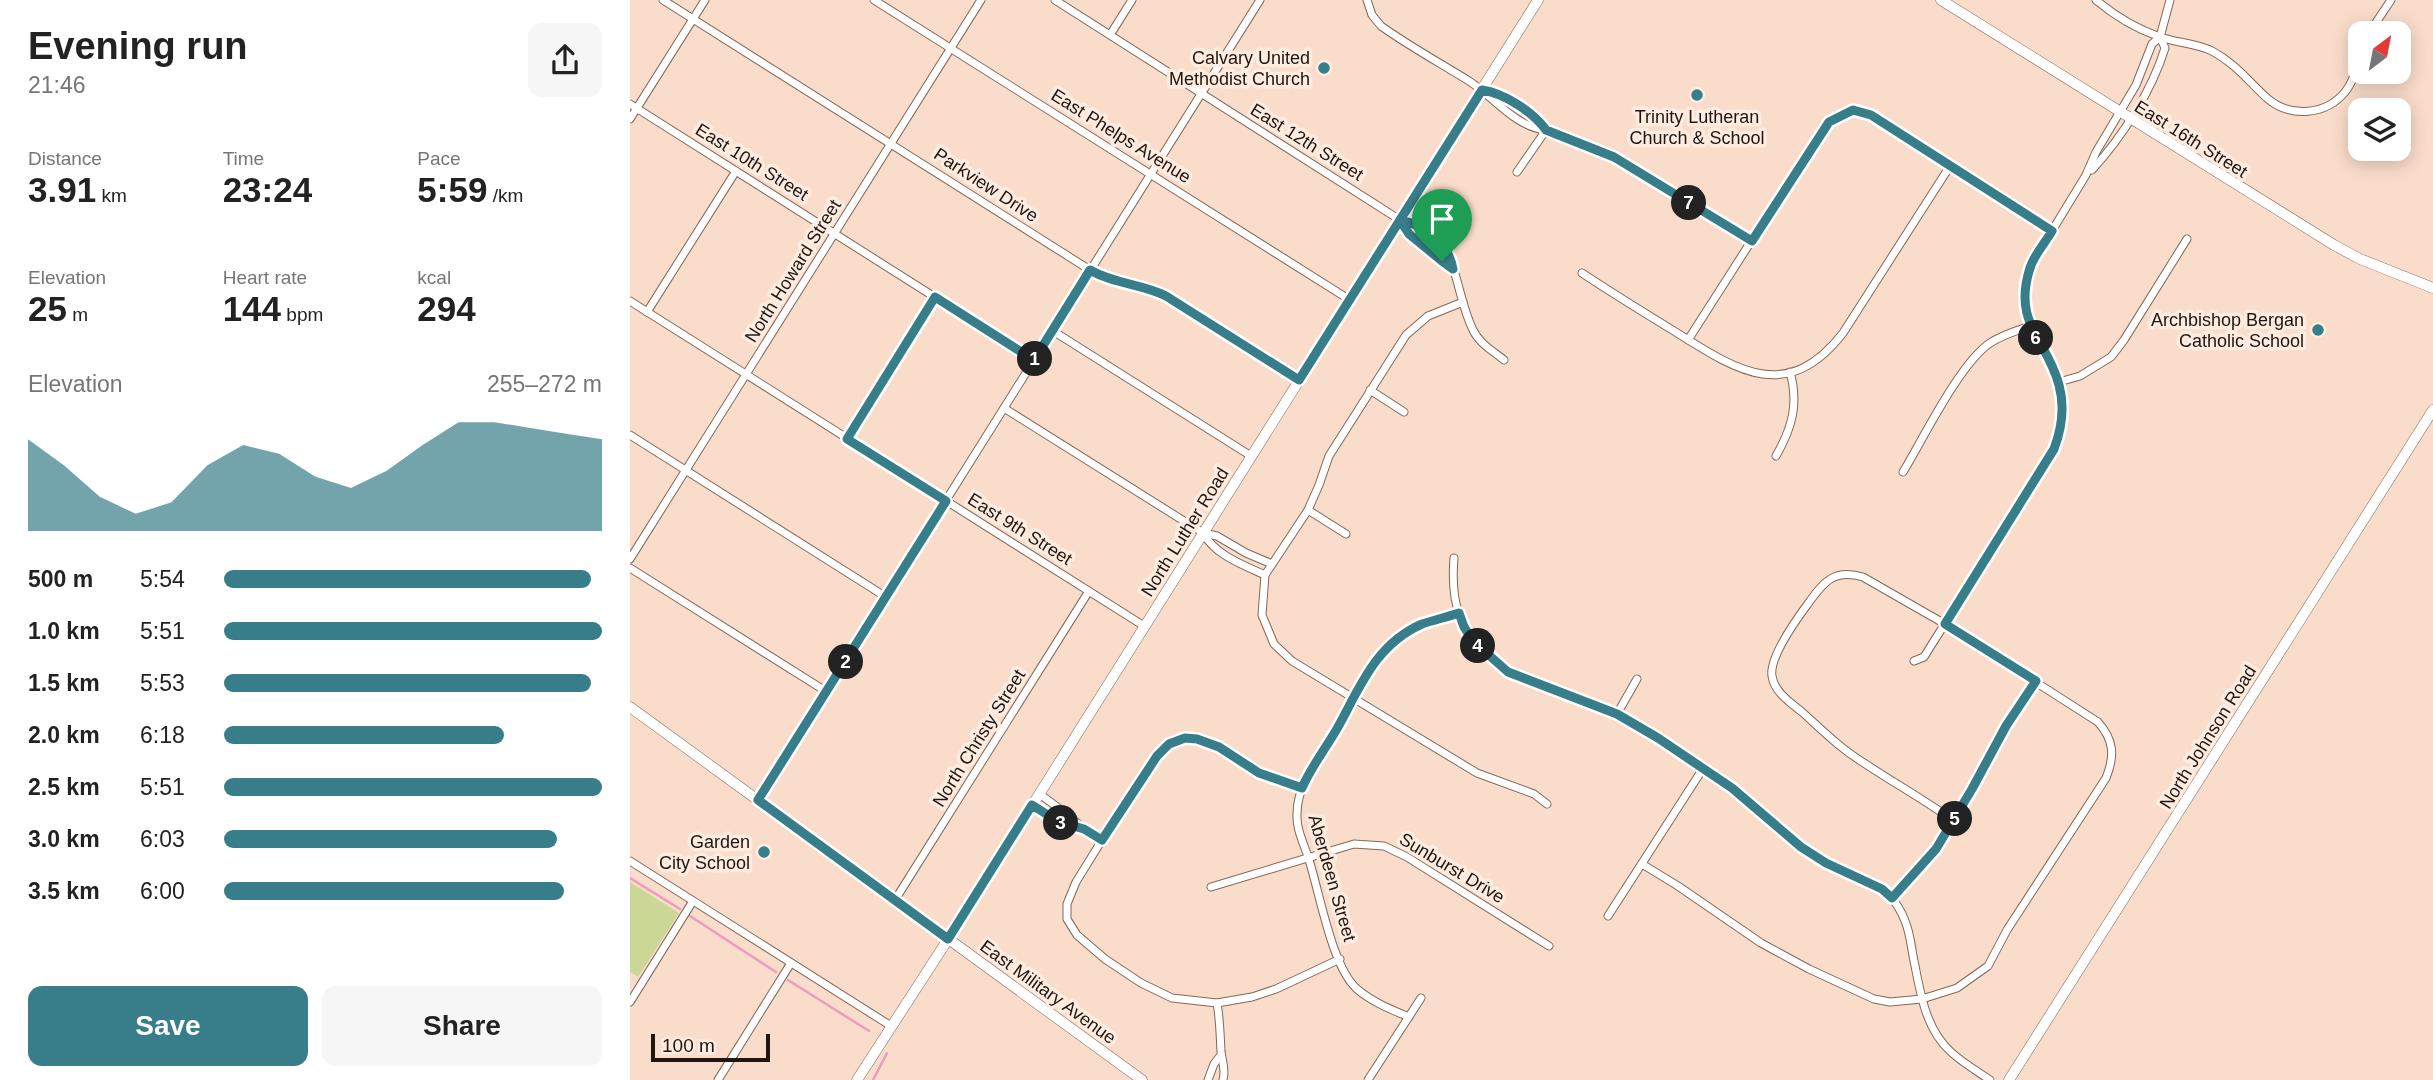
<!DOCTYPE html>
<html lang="en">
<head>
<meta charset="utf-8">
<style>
	body { margin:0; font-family:Helvetica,sans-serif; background:#f6f6f6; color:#222; height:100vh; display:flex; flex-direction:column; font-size:26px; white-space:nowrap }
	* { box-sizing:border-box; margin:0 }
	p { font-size:23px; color:#767676 }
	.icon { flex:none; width:38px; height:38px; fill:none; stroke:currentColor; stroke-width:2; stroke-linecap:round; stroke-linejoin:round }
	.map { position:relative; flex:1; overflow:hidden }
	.side { display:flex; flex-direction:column; background:#fff; width:630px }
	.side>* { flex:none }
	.needle { width:46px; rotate:32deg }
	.buttons { position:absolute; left:1718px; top:21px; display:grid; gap:14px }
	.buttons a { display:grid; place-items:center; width:63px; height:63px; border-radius:14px; background:#fff; box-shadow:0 4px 18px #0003; font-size:35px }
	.scale { position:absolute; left:21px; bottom:18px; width:119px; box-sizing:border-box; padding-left:7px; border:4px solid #20160f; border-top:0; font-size:19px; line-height:24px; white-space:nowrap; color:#20160f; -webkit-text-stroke:5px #feece1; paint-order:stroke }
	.pin { position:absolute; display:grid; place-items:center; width:60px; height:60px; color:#fff; margin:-72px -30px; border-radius:50% 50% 50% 0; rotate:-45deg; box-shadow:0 0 7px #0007 }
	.pin .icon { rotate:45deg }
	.km { position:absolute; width:35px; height:35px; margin:-18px; border-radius:50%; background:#222; color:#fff; font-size:19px; line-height:35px; text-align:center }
	.round { display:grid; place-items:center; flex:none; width:74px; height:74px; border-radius:14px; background:#f6f6f6 }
	.headline { display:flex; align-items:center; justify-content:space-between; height:119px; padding:0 28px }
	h1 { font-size:38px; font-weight:600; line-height:52px }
	.figures { display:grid; grid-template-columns:repeat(3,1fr); gap:10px; height:119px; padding:7px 28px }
	.figures div { display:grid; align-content:center }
	.figures b { font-size:35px; font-weight:600 }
	.figures small { font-size:19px; font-weight:400 }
	.figures p { font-size:19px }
	.chart { height:196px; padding:14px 28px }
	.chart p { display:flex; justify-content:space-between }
	.chart svg { width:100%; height:126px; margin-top:7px; fill:#387e8a; opacity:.7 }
	.action { display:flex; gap:14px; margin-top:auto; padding:14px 28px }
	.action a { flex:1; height:80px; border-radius:14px; background:#387e8a; color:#fff; font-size:28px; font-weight:600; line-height:80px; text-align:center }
	.action a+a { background:#f6f6f6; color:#222 }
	ul { padding:0 28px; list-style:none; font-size:23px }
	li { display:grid; grid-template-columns:112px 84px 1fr; align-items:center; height:52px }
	li i { height:18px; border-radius:9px; background:#387e8a }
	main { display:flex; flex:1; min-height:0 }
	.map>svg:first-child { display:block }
</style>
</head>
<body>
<main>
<section class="side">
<div class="headline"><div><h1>Evening run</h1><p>21:46</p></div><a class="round"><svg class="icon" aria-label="share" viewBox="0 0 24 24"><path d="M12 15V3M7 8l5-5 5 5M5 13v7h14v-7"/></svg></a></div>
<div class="figures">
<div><p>Distance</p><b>3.91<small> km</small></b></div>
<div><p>Time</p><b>23:24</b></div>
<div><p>Pace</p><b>5:59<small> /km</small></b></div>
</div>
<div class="figures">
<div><p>Elevation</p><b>25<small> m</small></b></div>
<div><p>Heart rate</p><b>144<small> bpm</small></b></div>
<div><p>kcal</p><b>294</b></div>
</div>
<div class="chart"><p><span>Elevation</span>255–272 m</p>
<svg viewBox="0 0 160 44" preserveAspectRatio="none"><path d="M0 44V12L10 21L20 32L30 38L40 34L50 21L60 14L70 17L80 25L90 29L100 23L110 14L120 6L130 6L140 8L150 10L160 12V44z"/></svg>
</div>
<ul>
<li><b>500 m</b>5:54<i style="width:97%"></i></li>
<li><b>1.0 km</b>5:51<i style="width:100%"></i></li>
<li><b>1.5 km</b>5:53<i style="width:97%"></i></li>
<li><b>2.0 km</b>6:18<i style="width:74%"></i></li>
<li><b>2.5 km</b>5:51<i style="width:100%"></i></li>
<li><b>3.0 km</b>6:03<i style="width:88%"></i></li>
<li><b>3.5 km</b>6:00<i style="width:90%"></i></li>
</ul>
<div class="action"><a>Save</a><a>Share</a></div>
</section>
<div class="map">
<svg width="1803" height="1080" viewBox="0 0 1803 1080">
	<rect width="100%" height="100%" fill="#fadcca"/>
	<!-- green -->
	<path fill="#cbd895" d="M0 882 49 913 8 977 0 972Z"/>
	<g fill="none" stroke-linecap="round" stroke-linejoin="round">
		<!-- stream -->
		<g stroke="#ec9cbf" stroke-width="2.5">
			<path d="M0 878 50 909"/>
			<path d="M60 916 146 972"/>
			<path d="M158 980 239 1031"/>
			<path d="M243 1080 257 1053"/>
		</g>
		<!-- street casing -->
		<g stroke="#816857" stroke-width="9">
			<g id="street">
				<path d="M33 0 460 270C484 283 512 284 536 296L669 380"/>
				<path d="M244 0 720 300"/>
				<path d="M425 0 770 220C832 234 821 285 843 330 849 343 863 351 874 360"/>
				<path d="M737 0 742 15 751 26C779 46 810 63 839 81 864 97 885 127 916 130L984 157 1122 241"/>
				<path d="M1466 0C1485 16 1507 29 1530 37 1547 43 1566 43 1582 51 1605 63 1619 82 1638 99 1661 118 1696 115 1715 92 1724 81 1727 66 1731 53"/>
				<path d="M1739 33 1761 0"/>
				<path d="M480 35 502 0"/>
				<path d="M852 90C874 93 903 112 916 130"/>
				<path d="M0 104 404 360"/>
				<path d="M0 119 75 0"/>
				<path d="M1462 170C1492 137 1522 91 1535 48L1530 37"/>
				<path d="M887 172 916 130"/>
				<path d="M770 220 779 235 822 269"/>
				<path d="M952 273C982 293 1013 312 1044 331 1106 370 1157 405 1213 333L1320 166"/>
				<path d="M0 301 514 626"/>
				<path d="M833 302 798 316 776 335 699 456 689 485 678 510 635 575 632 615 644 644 662 661 847 773 904 794 917 804"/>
				<path d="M17 312 106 171"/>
				<path d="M423 331 621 456"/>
				<path d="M1058 340 1191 132C1204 114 1219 107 1241 115L1422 231"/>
				<path d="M1429 382 1450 376 1481 357 1494 340 1557 239"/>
				<path d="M740 390 774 412"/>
				<path d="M374 408 573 533 587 536 616 553 642 564"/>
				<path d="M0 435 256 597"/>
				<path d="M217 439 305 297"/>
				<path d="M1146 456C1162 428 1169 404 1160 372"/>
				<path d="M1273 472C1293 439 1330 363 1360 343 1372 335 1386 331 1400 326"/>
				<path d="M678 510 716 534"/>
				<path d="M573 533C585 555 613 565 635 575"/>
				<path d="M824 558C814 674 903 677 984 713 1016 727 1047 748 1075 768 1117 798 1150 838 1196 863 1218 875 1247 880 1264 901 1277 918 1280 936 1283 956 1290 989 1294 1028 1321 1052 1333 1063 1347 1071 1360 1080"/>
				<path d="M0 559 351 0"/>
				<path d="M0 568 197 692"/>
				<path d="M1284 661 1294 657 1424 449C1442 398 1424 370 1400 326L1395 299 1403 262 1456 175 1466 152 1506 85 1522 44 1530 37 1540 0"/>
				<path d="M987 714 1007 679"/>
				<path d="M672 788 629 773 589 747 567 739H555L539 744 508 782 446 882 437 904V919L447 935 475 959 511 983 542 998 587 1003 622 997 646 989 710 959"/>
				<path d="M409 794C431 808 449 827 472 840"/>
				<path d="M128 800 630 0"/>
				<path d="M402 805 429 822 451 829"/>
				<path d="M0 861 261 1026"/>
				<path d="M1012 864 1048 886 1131 943 1179 969 1244 999 1260 1002 1292 999 1327 988 1358 966 1377 930 1476 778C1485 756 1484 740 1468 722L1315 624 1233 577C1203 568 1193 583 1177 605 1166 620 1139 658 1142 676 1144 692 1161 703 1172 712 1192 730 1211 749 1234 763 1264 783 1295 800 1324 821"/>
				<path d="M581 887 724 844 754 846 777 857 919 946"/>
				<path d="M1262 898 1306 849 1342 789 1375 726 1406 681"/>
				<path d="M265 900 459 591"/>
				<path d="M978 916 1074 767"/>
				<path d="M0 1002 63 901"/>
				<path d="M587 1003C590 1019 590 1035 591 1051 592 1062 596 1069 593 1080"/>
				<path d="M779 1017C762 1010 742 1002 727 989 702 967 690 894 679 860 675 846 666 830 667 814 667 782 691 755 707 729 724 699 735 667 761 644 781 627 804 620 829 613"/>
				<path d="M88 1080 161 963"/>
				<path d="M578 1080 584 1064 591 1055"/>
				<path d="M738 1080 791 998"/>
			</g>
		</g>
		<!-- secondary casing -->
		<g stroke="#816857" stroke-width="11">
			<g id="secondary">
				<path d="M1311 0 1704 245 1730 259 1803 288"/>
				<path d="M0 707 512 1080"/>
				<path d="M227 1080 324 930 908 0"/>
				<path d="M1379 1080 1803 410"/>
			</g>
		</g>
		<!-- street -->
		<use href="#street" stroke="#fff" stroke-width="7"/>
		<!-- secondary -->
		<use href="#secondary" stroke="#fff" stroke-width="10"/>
	</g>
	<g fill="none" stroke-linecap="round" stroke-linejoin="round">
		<!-- route casing -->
		<g stroke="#fff" stroke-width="14">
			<path id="route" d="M812 261 779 234 770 220 669 380 536 296C512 284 484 284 460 270L404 360 305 297 217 439 316 501 128 800 318 939 402 805 429 822 454 829 472 840 527 756 539 744 555 738 567 739 589 747 629 773 672 788C681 767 696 748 708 727 730 687 746 644 792 624 804 620 817 617 829 613L834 627 844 642 878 672 987 714 1028 738 1102 788 1171 847 1196 863 1252 889 1262 898 1306 849 1342 789 1376 726 1406 681 1315 624 1424 449C1432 428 1435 407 1429 385 1417 339 1382 324 1400 268 1404 255 1415 243 1422 231L1241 115 1223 110 1199 122 1122 241 984 157 916 130C903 112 874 93 852 90L770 220C795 225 818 242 823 269L812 261"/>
		</g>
		<!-- route -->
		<use href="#route" stroke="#387e8a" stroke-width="9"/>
	</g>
	<!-- markers -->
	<g fill="#387e8a" stroke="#feece1" stroke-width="2.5">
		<circle cx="694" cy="68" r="7"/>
		<circle cx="1067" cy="95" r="7"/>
		<circle cx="1688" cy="330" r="7"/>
		<circle cx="134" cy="852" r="7"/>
	</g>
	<g text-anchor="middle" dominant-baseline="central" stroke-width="7" stroke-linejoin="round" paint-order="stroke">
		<!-- poi labels -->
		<g font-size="18" fill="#20160f" stroke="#feece1" text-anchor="end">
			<text x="680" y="58">Calvary United<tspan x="680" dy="21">Methodist Church</tspan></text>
			<text x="1067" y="117" text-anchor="middle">Trinity Lutheran<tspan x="1067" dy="21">Church &amp; School</tspan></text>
			<text x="1674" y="320">Archbishop Bergan<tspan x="1674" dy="21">Catholic School</tspan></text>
			<text x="120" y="842">Garden<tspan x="120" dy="21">City School</tspan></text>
		</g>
		<!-- street labels -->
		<g font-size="18" fill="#20160f" stroke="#feece1">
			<text transform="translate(491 136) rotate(32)">East Phelps Avenue</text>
			<text transform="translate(1561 139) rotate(32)">East 16th Street</text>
			<text transform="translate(677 142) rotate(32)">East 12th Street</text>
			<text transform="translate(122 162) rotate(32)">East 10th Street</text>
			<text transform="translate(356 185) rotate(33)">Parkview Drive</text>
			<text transform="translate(163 271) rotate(-58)">North Howard Street</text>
			<text transform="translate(390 529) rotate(32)">East 9th Street</text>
			<text transform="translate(555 532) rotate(-58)">North Luther Road</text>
			<text transform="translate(1578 737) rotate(-58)">North Johnson Road</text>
			<text transform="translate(349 738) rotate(-58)">North Christy Street</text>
			<text transform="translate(822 868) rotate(31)">Sunburst Drive</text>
			<text transform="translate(702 878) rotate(74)">Aberdeen Street</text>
			<text transform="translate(418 992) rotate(36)">East Military Avenue</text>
		</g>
	</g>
</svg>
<div class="buttons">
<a><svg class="needle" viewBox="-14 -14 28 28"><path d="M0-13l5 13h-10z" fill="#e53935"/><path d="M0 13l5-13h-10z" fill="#767676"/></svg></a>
<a><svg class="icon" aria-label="layers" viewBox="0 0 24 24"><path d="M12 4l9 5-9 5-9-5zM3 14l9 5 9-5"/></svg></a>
</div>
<div class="scale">100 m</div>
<div class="pin" style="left:812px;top:261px;background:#1e9e55"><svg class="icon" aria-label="arrive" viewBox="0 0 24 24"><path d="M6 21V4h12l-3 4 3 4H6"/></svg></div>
<b class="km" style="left:405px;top:359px">1</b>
<b class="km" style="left:216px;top:662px">2</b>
<b class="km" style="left:431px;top:823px">3</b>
<b class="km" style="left:848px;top:646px">4</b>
<b class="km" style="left:1325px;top:819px">5</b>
<b class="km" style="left:1406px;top:338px">6</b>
<b class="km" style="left:1059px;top:203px">7</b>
</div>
</main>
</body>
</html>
